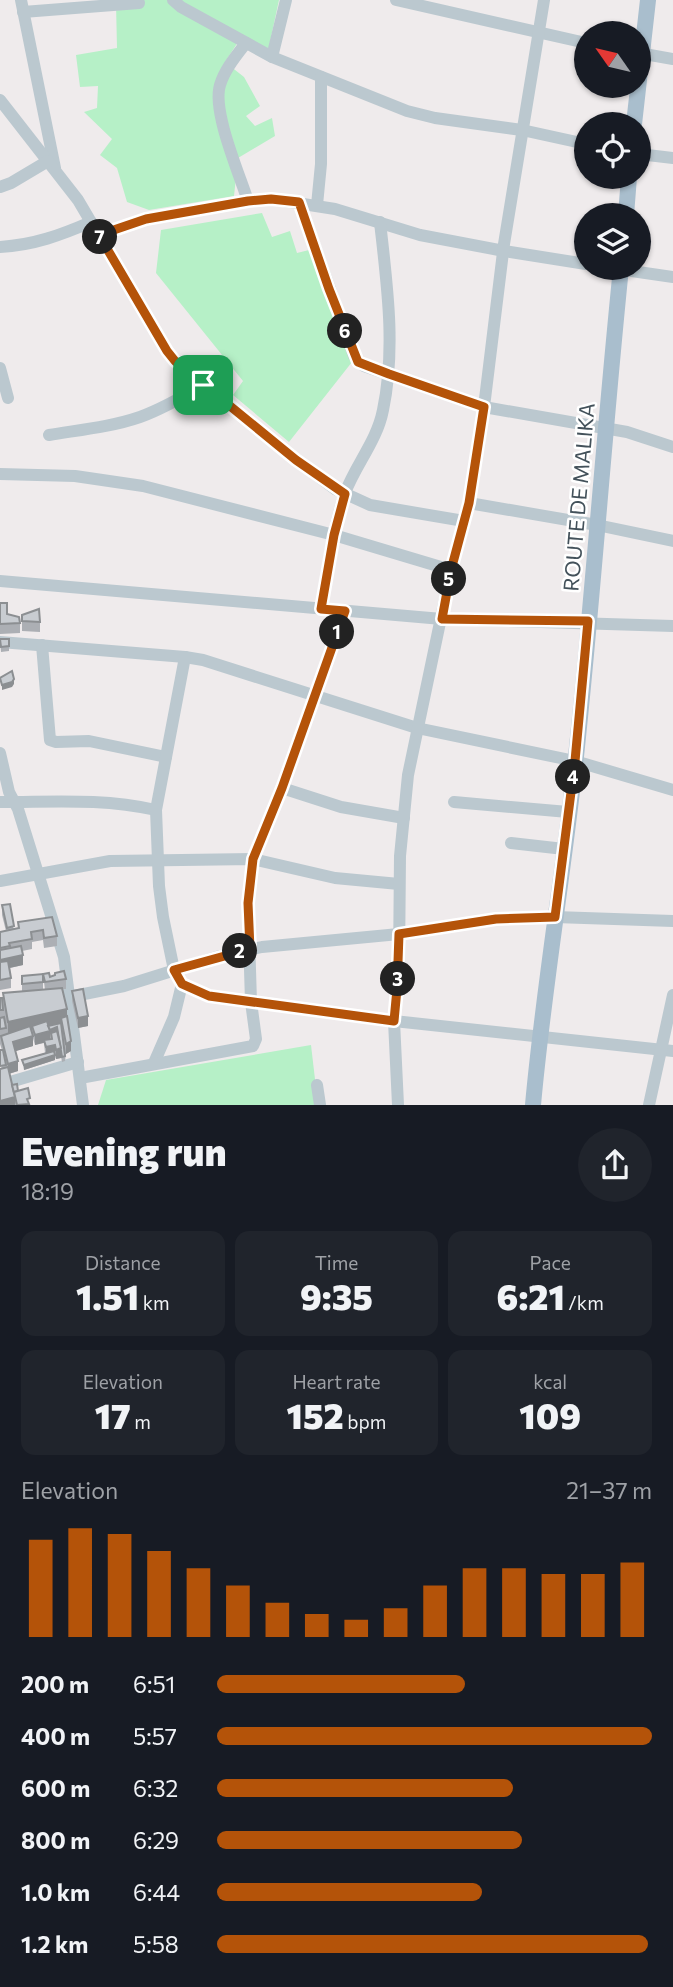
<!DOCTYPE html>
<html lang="en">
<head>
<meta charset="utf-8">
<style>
	body { margin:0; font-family:Commissioner,sans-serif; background:#20242c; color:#f1f3f6; height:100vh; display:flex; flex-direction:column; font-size:26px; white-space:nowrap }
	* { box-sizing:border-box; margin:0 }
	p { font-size:23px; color:#9ea1a6 }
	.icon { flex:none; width:38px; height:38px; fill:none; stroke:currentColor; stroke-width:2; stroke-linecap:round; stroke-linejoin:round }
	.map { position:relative; height:1105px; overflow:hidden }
	.side { display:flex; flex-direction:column; background:#171b24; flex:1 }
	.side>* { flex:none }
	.needle { width:46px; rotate:304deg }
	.controls { position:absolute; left:574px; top:21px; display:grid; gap:14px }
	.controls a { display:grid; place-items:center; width:77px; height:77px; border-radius:50%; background:#171b24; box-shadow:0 2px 5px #0004; font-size:35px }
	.pin { position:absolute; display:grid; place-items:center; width:60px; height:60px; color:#fff; margin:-30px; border-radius:14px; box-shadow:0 4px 10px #0006 }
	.km { position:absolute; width:35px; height:35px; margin:-18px; border-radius:50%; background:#222; color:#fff; font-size:19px; line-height:35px; text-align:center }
	.round { display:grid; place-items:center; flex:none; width:74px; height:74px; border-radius:37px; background:#20242c }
	.headline { display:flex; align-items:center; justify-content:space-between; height:119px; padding:0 21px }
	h1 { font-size:38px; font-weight:800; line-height:52px }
	.figures { display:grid; grid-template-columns:repeat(3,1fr); gap:10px; height:119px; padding:7px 21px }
	.figures div { display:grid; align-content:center; border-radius:14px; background:#20242c; text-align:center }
	.figures b { font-size:35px; font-weight:800 }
	.figures small { font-size:19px; font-weight:400 }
	.figures p { font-size:19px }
	.chart { height:196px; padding:14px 21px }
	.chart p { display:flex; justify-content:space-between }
	.chart svg { width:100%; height:126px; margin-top:7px; stroke:#b45309; stroke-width:6 }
	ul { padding:0 21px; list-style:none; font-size:23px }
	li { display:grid; grid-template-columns:112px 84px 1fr; align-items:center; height:52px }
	li i { height:18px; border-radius:9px; background:#b45309 }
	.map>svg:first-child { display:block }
</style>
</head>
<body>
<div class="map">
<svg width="673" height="1105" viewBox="0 0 673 1105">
	<rect width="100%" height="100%" fill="#efebec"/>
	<!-- green -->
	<g fill="#b6f0c7">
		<path d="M101 0H279L267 56 238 42 225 62 244 77 260 106 246 116 255 126 272 118 275 136 238 158 234 196 149 210 127 202 117 168 100 155 112 139 84 112 97 108 98 86 80 87 76 55 117 48 116 3Z"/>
		<path d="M262 213 272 237 290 231 297 253 309 250 352 362 289 442 233 395 243 381 156 273 161 230Z"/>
		<path d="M311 1045 318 1105H98L106 1080Z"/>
	</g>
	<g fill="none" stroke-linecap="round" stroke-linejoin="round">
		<!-- minor -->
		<g stroke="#bbc8cf" stroke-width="12">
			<path d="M21 0 55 168"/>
			<path d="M173 0 181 7 272 57 407 111 435 118 522 130 586 144"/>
			<path d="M396 0 586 43"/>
			<path d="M23 12 139 3"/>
			<path d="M246 43C236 56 225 69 220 85 212 111 239 173 248 201"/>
			<path d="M639 53 673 59"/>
			<path d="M272 57 286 0"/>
			<path d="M0 100 78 200 167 351 182 367 296 460 335 489 370 505 464 521"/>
			<path d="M639 154 673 158"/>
			<path d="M0 187 11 183 48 161"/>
			<path d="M299 202 354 356 364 366 484 407 627 432 673 447"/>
			<path d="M317 205 321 164V77"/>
			<path d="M99 235 146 219 248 201 271 199 335 209 420 235 504 251 586 264"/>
			<path d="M0 247C34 245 61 235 91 222"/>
			<path d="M611 268 673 277"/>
			<path d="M0 368 8 398"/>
			<path d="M49 435C79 430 111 427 140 417 162 409 183 397 203 385"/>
			<path d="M0 474 75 476 143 486 334 535 451 570"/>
			<path d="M469 503 597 525 673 541"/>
			<path d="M0 581 442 619 673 626"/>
			<path d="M321 609C328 570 332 530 345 493 356 464 377 441 383 410 396 348 387 285 380 222"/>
			<path d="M0 642 185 657 203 660 417 728 575 761 673 790"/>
			<path d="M42 645 50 740 56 742 89 741 166 757"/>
			<path d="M0 753 9 792 18 809 64 957 83 1105"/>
			<path d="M282 788 341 807 404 818"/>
			<path d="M0 802C55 802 101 798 156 810"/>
			<path d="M454 802 568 812"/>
			<path d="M511 843 564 849"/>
			<path d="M0 881 110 861 253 859 335 878 399 884"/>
			<path d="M182 984 209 996 394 1021 673 1051"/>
			<path d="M49 1001 124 986 220 956 262 947 399 934 496 919 555 917 673 921"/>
			<path d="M154 1063 174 1017 182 984 174 970 163 917 159 886 156 810 185 657"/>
			<path d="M80 1078 253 1046 256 1039 251 1002 248 903 253 859 282 788 345 611"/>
			<path d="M0 1085 78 1062"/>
			<path d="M317 1085 320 1105"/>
			<path d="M398 1105 394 1021 399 964 400 856 408 775 451 570 469 503 484 407 504 244 544 0"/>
			<path d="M649 1105 673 995"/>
		</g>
		<!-- major -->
		<g stroke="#a9becd" stroke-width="16">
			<path d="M634 124 648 0"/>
			<path d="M626 215 629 177"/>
			<path d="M533 1105C544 982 566 860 578 737 594 581 605 424 621 268"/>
		</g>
	</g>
	<!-- wall -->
	<g fill="#acafb4">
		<path d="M0 599V603L7 614 20 623V633L0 634Z"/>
		<path d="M22 615 40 622V632L22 631Z"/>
		<path d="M0 639H9V651L1 652Z"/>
		<path d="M2 905 14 929H18V922L52 917 57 936V946L44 948 43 940 32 942V949L22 951 23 965 10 968 11 978V988L0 990V932L6 931 2 915Z"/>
		<path d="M43 974V990H45L43 974 50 977 66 979V989H63L71 1051 66 1054 65 1061 62 1062 61 1056V1058L56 1059 55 1057V1060L24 1070 22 1060 45 1053 44 1043 35 1045 33 1038V1046L15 1051 18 1071 9 1074 12 1085 30 1105H0L2 1050 0 1044V998L3 1005V993L22 991V976Z"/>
		<path d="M72 991 88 1026 78 1028 72 1001Z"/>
	</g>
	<!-- shaded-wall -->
	<g fill="#8c8f92">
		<path d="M14 679V684L12 687 2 690V685Z"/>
		<path d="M23 955V965L0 970V960Z"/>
		<path d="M67 1009V1024L61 1018V1025L32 1026V1031L8 1036V1022Z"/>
		<path d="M88 1016V1026L78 1028V1018Z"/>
		<path d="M57 1027V1032L50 1034V1041L35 1045V1035Z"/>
		<path d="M33 1036V1046L13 1052V1042Z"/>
		<path d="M71 1041V1051L66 1054V1044Z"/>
		<path d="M55 1045V1054L46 1057V1047Z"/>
		<path d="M61 1048V1058L56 1059V1050Z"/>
		<path d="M55 1055V1060L24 1070V1065Z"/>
		<path d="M18 1061V1071L8 1074V1064Z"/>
		<path d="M15 1097V1105H0V1101Z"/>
	</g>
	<!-- building -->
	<g fill="#c8ccd1" stroke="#8c8f92" stroke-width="2">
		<path d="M0 603H7V614L19 617 20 623 0 624Z"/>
		<path d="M39 609 40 622 22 621V615Z"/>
		<path d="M0 639H9V646L1 647Z"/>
		<path d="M12 671 14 679 12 682 2 685 0 678Z"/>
		<path d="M10 904 14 926 7 928 2 905Z"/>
		<path d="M52 917 57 936 44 938 43 930 31 932 32 939 9 943 10 946 0 948V932L19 928 18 922Z"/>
		<path d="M21 946 23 955 0 960V950Z"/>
		<path d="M8 961 11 978 0 980V962Z"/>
		<path d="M64 971 66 979 45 982 43 974 49 973 50 977 55 975V973Z"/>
		<path d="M43 974V982L22 984V976Z"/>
		<path d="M62 988 67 1009 8 1022 3 993Z"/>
		<path d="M83 989 88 1016 78 1018 72 991Z"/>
		<path d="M0 998H2L3 1010H0Z"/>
		<path d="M67 1016 71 1041 66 1044 61 1018Z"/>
		<path d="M4 1017 6 1028 0 1029V1018Z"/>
		<path d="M47 1021 50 1031 35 1035 32 1026Z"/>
		<path d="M61 1023 65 1056 62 1057 57 1027 50 1030 48 1026Z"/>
		<path d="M30 1026 33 1036 13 1042 18 1061 8 1064 1 1036Z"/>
		<path d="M57 1031 61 1048 56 1050 55 1045 46 1047 44 1040 52 1039 51 1033Z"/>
		<path d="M0 1050H3L6 1065 0 1066Z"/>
		<path d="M54 1051 55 1055 24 1065 22 1060Z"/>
		<path d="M8 1067 15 1097 0 1101V1069Z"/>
		<path d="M17 1084 18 1091 14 1092V1093L12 1085Z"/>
		<path d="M28 1088 30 1098 27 1099 29 1104 17 1105 14 1092Z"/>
	</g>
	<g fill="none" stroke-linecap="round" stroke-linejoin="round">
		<!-- route casing -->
		<g stroke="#fff" stroke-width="14">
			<path id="route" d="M271 199 299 202 329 289 358 362 389 374 484 407 469 503 451 570 442 619 588 621 575 761 555 917 496 919 399 934 397 989 394 1021 209 996 182 984 174 970 250 949 248 903 253 859 282 788 345 611 321 609 334 535 345 494 296 460 175 361 167 351 99 235 146 219 248 201Z"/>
		</g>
		<!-- route -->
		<use href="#route" stroke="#b45309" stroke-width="9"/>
	</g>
	<g text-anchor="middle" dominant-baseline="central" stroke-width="5" stroke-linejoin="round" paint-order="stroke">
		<!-- street labels -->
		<g font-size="21" fill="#43515a" stroke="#fff">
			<text transform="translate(578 497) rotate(-85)">ROUTE DE MALIKA</text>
		</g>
	</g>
</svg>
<div class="controls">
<a><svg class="needle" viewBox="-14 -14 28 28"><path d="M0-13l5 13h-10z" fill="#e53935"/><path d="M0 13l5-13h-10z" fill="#9ea1a6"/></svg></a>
<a><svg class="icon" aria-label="locate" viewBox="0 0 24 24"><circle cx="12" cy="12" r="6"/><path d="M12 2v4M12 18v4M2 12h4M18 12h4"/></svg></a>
<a><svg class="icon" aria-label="layers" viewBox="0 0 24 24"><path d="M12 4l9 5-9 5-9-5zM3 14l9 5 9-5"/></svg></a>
</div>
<div class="pin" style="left:203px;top:385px;background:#1e9e55"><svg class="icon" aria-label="arrive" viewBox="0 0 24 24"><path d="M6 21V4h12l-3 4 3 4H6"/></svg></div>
<b class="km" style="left:337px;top:632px">1</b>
<b class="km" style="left:240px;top:951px">2</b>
<b class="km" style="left:398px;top:979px">3</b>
<b class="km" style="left:573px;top:777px">4</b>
<b class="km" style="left:449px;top:579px">5</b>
<b class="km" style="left:345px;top:331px">6</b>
<b class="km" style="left:100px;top:237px">7</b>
</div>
<section class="side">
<div class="headline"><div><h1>Evening run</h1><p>18:19</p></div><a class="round"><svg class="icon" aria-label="share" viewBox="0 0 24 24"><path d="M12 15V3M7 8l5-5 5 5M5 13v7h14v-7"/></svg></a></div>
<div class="figures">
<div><p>Distance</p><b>1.51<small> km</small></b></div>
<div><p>Time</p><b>9:35</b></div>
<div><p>Pace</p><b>6:21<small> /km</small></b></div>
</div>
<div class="figures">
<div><p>Elevation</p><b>17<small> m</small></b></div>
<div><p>Heart rate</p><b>152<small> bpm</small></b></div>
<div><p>kcal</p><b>109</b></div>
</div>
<div class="chart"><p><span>Elevation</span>21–37 m</p>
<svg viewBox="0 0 160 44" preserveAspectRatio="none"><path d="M5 44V10M15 44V6M25 44V8M35 44V14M45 44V20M55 44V26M65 44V32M75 44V36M85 44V38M95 44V34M105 44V26M115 44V20M125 44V20M135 44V22M145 44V22M155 44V18"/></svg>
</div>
<ul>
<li><b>200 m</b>6:51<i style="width:57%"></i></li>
<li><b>400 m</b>5:57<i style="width:100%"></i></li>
<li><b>600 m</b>6:32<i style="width:68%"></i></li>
<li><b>800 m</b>6:29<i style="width:70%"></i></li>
<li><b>1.0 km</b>6:44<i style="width:61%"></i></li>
<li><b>1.2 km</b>5:58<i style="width:99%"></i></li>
</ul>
</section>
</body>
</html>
